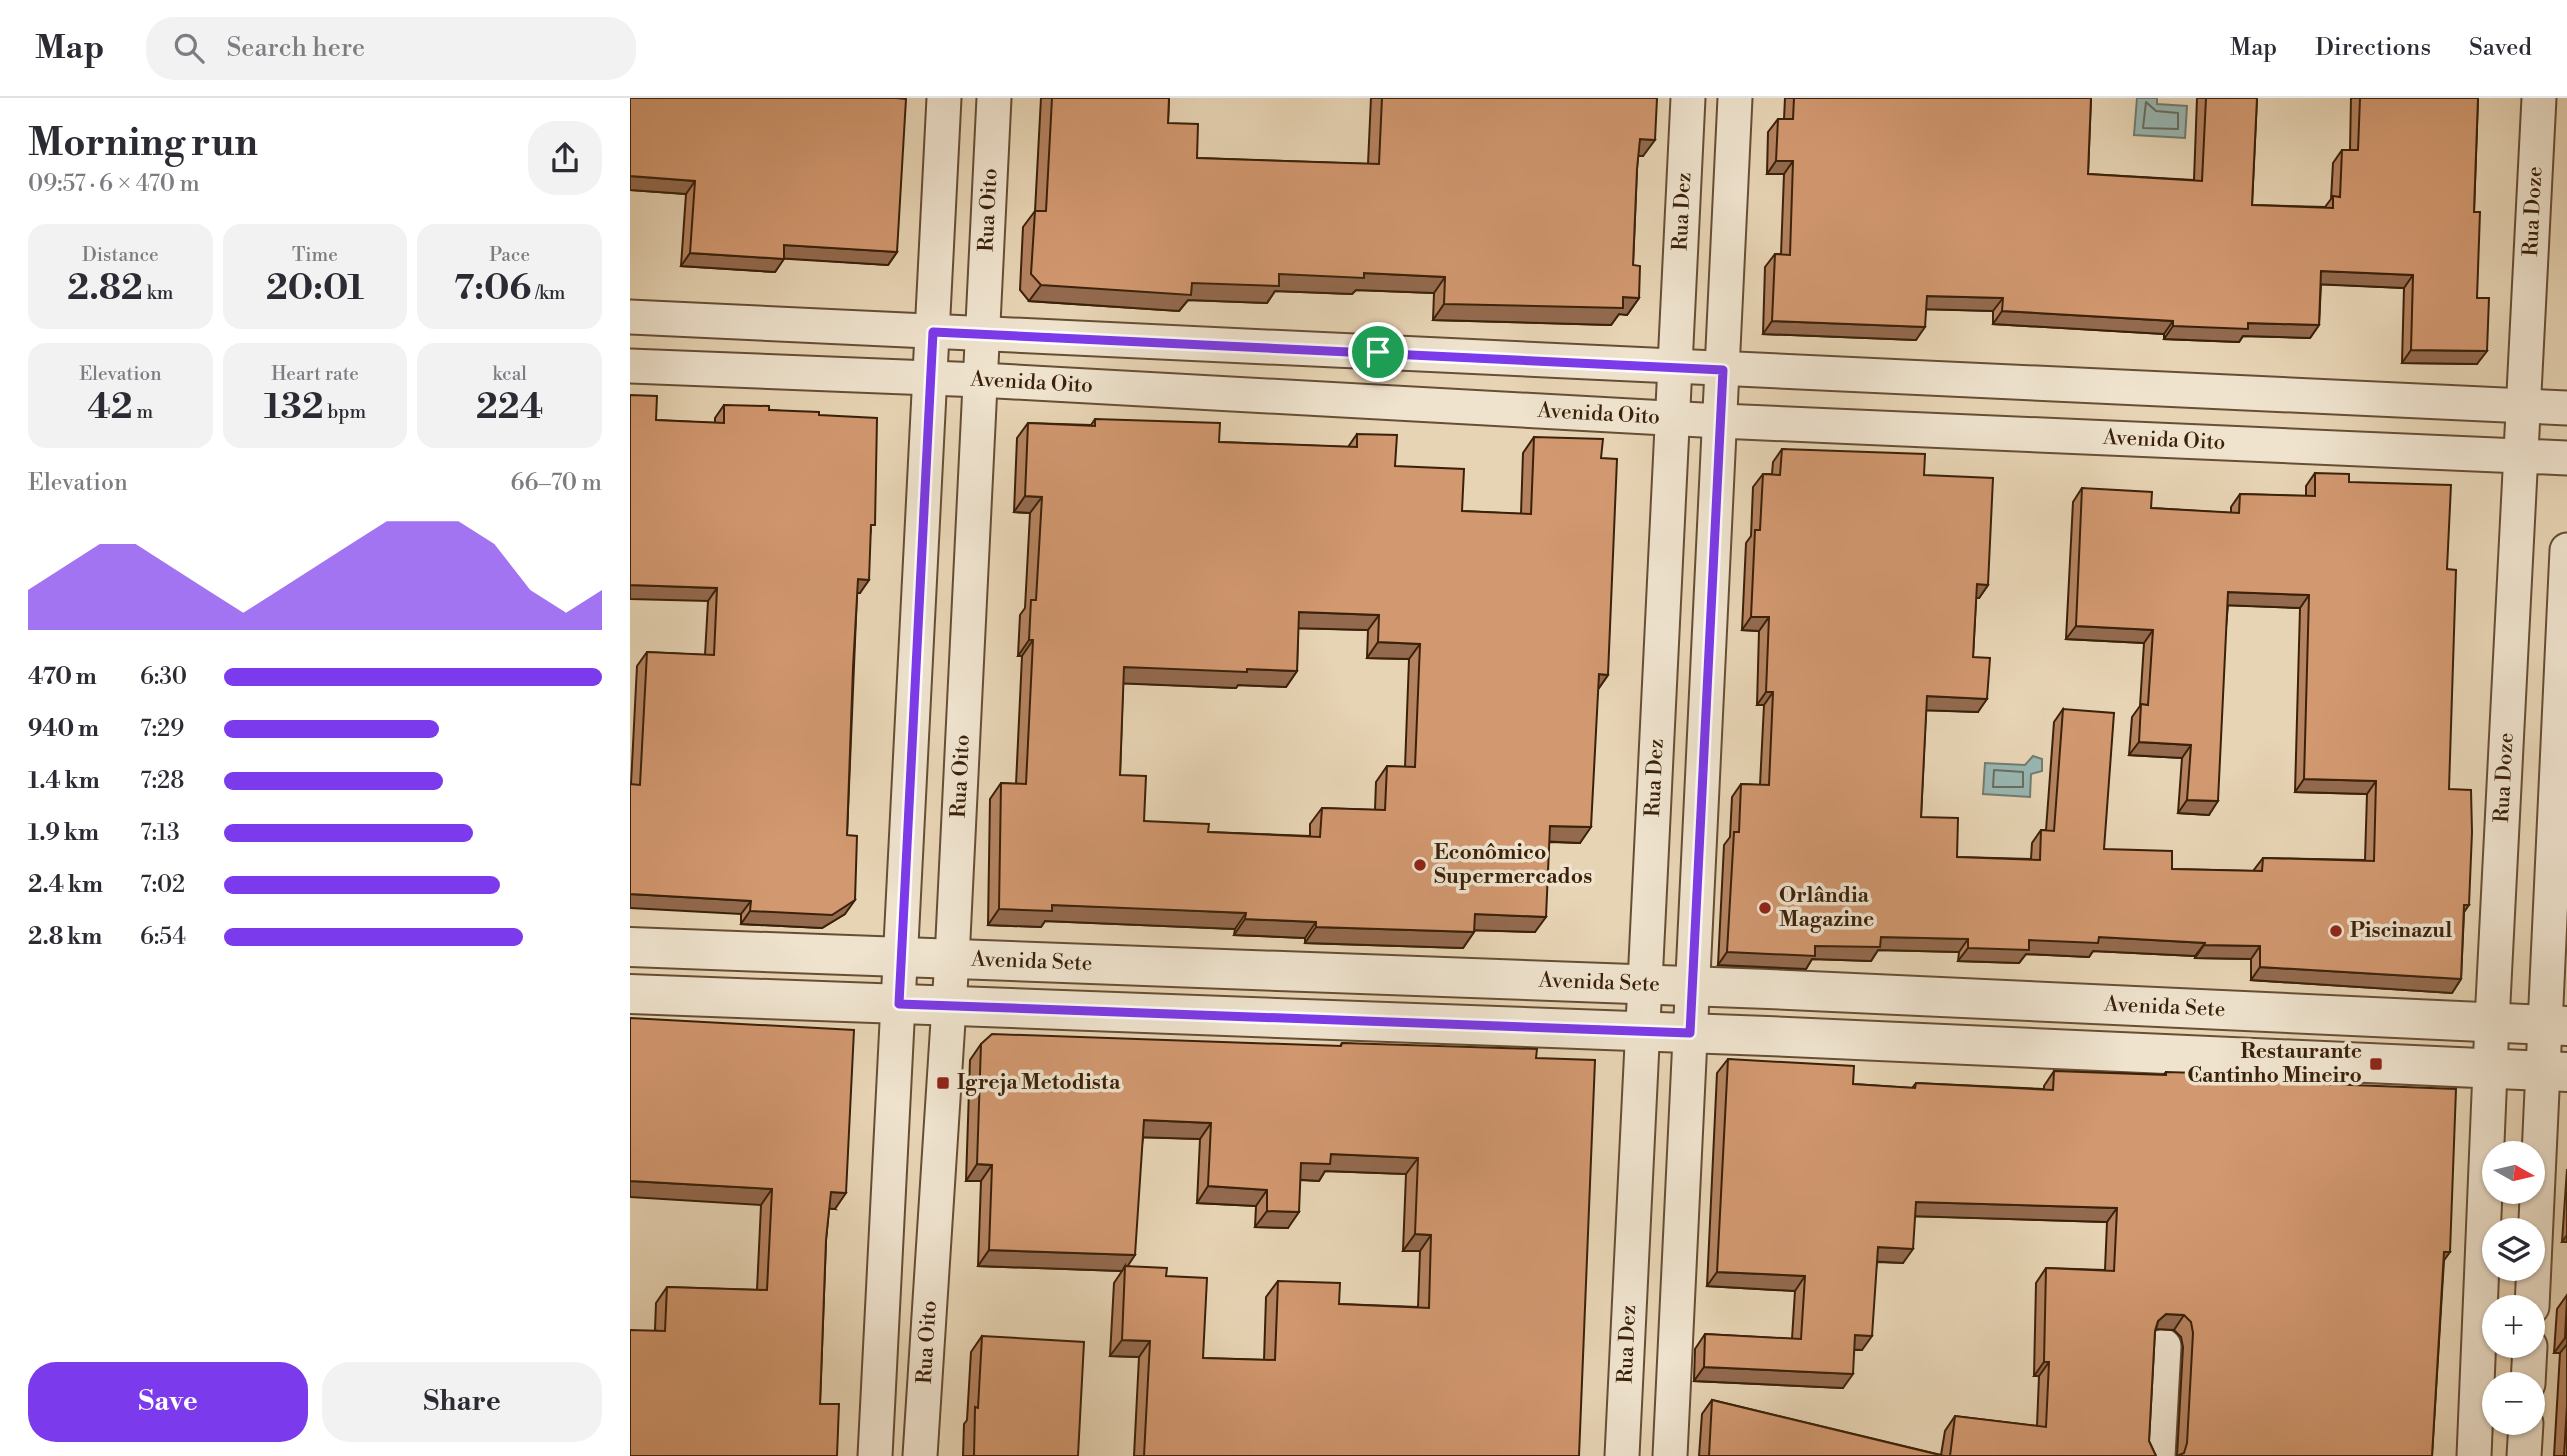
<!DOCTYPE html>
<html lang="en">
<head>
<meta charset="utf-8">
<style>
	body { margin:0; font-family:"Libre Bodoni",serif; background:#f2f2f3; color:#2b2b33; height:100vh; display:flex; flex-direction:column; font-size:26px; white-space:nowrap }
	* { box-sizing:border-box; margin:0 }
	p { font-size:23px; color:#7c7c81 }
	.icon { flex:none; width:38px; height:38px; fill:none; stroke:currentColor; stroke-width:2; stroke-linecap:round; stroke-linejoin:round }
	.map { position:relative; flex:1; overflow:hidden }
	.panel { display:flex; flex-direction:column; background:#fff; width:630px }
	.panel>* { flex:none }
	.needle { width:46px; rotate:98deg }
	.fabs { position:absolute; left:1852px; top:1043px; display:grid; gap:14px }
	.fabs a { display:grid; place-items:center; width:63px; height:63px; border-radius:50%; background:#fff; box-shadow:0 2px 5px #0004; font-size:35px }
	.pin { position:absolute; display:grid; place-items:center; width:60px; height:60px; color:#fff; margin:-30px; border:4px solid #fff; border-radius:50%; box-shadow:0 2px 7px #0007 }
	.round { display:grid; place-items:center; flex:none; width:74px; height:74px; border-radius:28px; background:#f2f2f3 }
	.summary { display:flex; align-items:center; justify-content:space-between; height:119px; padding:0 28px }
	h1 { font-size:38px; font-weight:700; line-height:52px }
	.metrics { display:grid; grid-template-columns:repeat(3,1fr); gap:10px; height:119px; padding:7px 28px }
	.metrics div { display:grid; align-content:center; border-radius:18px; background:#f2f2f3; text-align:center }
	.metrics b { font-size:35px; font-weight:700 }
	.metrics small { font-size:19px; font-weight:400 }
	.metrics p { font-size:19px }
	.chart { height:196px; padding:14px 28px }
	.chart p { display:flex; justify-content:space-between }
	.chart svg { width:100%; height:126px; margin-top:7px; fill:#7c3aed; opacity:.7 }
	.cta { display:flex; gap:14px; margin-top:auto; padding:14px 28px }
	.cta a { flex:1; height:80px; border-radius:28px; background:#7c3aed; color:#fff; font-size:28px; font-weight:700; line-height:80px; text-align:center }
	.cta a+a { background:#f2f2f3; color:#2b2b33 }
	ul { padding:0 28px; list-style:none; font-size:23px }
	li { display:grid; grid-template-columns:112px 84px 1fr; align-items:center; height:52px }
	li i { height:18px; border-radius:9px; background:#7c3aed }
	header { display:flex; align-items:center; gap:42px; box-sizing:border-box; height:98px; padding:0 35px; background:#fff; border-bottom:2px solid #e1e1e2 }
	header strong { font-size:33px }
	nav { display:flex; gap:38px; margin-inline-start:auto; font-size:24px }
	.search { width:490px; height:63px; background:#f2f2f3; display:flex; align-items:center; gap:18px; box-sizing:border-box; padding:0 24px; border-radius:28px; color:#7c7c81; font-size:26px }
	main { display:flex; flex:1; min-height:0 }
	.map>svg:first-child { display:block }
</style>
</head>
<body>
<header>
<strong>Map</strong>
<div class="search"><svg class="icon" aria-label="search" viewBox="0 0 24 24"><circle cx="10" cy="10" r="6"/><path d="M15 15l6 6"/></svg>Search here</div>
<nav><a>Map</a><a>Directions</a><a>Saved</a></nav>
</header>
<main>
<section class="panel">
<div class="summary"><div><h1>Morning run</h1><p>09:57 · 6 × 470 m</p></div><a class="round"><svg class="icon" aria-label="share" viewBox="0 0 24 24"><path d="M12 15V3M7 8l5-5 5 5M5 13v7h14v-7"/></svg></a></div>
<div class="metrics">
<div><p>Distance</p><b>2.82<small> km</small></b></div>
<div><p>Time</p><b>20:01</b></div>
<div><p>Pace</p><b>7:06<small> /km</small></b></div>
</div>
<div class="metrics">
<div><p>Elevation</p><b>42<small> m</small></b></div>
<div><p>Heart rate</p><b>132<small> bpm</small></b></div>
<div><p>kcal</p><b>224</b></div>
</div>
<div class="chart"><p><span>Elevation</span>66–70 m</p>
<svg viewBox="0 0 160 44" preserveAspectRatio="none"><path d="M0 44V30L10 22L20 14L30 14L40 22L50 30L60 38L70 30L80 22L90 14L100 6L110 6L120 6L130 14L140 30L150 38L160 30V44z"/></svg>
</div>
<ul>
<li><b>470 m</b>6:30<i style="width:100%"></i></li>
<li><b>940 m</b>7:29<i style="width:57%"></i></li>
<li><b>1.4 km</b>7:28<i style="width:58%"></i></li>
<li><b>1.9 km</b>7:13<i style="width:66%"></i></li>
<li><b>2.4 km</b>7:02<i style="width:73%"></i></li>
<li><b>2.8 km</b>6:54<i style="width:79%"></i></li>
</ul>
<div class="cta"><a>Save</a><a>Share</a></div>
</section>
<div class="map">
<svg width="1937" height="1358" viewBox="0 0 1937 1358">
	<rect width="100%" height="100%" fill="#e7d4b4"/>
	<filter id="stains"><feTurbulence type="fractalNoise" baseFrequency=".00286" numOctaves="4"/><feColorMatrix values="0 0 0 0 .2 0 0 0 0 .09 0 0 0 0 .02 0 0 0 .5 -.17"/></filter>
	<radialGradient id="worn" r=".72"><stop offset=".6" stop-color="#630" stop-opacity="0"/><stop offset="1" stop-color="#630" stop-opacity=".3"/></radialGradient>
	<!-- water -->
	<g fill="#98b7b3" stroke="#737b6f" stroke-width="2">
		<path d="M1507 0H1527V6L1557 8 1555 40 1504 37Z"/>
		<path d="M1403 658 1412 661V673L1401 676 1400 699 1353 696 1355 665 1395 667Z"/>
	</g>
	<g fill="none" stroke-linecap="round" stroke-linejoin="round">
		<!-- shore -->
		<g stroke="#6a6c5e" stroke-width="2">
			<path d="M1516 4 1526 13 1548 15V31L1513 30Z"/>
			<path d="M1364 672 1393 674V689H1363Z"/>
		</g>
		<!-- minor casing -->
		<g stroke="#664e34" stroke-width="37">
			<g id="minor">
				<path d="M0 219 1937 310"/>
				<path id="s1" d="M0 268 350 282 1090 323 1937 360"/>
				<path d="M1902 1209 1937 452"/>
				<path d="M1898 1286 1900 1248"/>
				<path d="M245 1358 314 0"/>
				<path id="s2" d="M290 1358 322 861 364 0"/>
				<path id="s3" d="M992 1358 1058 0"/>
				<path d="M1040 1358 1105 0"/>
				<path d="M1528 1358 1534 1248"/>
				<path id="s4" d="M1844 1358 1862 924 1909 0"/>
				<path d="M1894 1358 1896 1325"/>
			</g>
		</g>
		<!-- tertiary casing -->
		<g stroke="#664e34" stroke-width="42">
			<g id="tertiary">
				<path id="s5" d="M0 849 1138 891 1937 928"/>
				<path d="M0 896 1137 938 1937 974"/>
			</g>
		</g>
		<!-- minor -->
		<use href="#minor" stroke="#efe3ce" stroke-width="33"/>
		<!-- tertiary -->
		<use href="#tertiary" stroke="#efe3ce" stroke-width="38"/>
	</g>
	<!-- wall -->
	<g fill="#b58360" stroke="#3b210a" stroke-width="2" fill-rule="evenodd">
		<path d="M0 0 267 154 258 167 154 160 145 174 51 168 56 96 0 92Z"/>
		<path d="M411 0H539L538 25 567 60 738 66 741 0H1027L1013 58H1008L1007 71 1003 167 1009 200 997 217 989 216 981 227 803 222 804 195 726 192 722 196 645 193 637 205 558 202 549 213 399 203 390 192 393 129 405 113Z"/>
		<path d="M1155 0H1461L1458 76 1564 82 1567 0H1627L1622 107 1695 109 1701 101 1703 65 1712 52H1720L1721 0H1848L1844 114 1847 200V266L1772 265 1774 190 1691 186 1689 227 1680 240 1613 238 1609 244 1534 241V236L1363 226V213L1296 211 1286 242 1133 236 1135 169 1145 156H1151L1154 76H1137L1138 34 1148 21H1154Z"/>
		<path d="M94 307 189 317 241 432 230 495H227L217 737 215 816 192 830 111 826V816L1 686 7 568 17 554 75 557 78 503 26 322 85 325V320Z"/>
		<path d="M465 321 589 344 718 349 727 336 765 368 832 413 891 416 893 355 904 339 971 360 978 577 968 591 950 745 919 744 905 834 844 832V834L833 850 675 845V840L604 837 605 831 415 823 411 829 358 827 360 701 371 685 386 686 392 558H388L390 517 395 510 400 415 384 414 387 340 398 325 461 327ZM668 530 738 532 737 560 779 561 775 669 757 668 746 684 745 712 692 710 680 726V738L578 734 514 723 490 677 493 585 606 590 608 587 656 589 667 573Z"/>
		<path d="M1152 351 1294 377 1358 487 1349 500H1346L1343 559 1348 614 1296 612 1291 719 1327 759 1401 761 1402 745 1411 732H1416L1424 624 1433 611 1474 751 1542 771 1623 773 1633 760 1735 762 1737 696 1665 694 1670 510 1598 507 1579 717 1548 715 1552 660 1499 657 1502 619 1510 608 1514 545 1436 541 1443 404 1452 390 1521 410 1601 415V409L1610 396 1676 398V388L1685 375 1719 384 1817 471 1819 691 1834 815 1831 881 1822 895 1621 882V861L1565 860V858L1463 853 1459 859 1396 856 1389 865 1328 863 1329 854 1248 852 1241 863 1182 861 1176 871 1088 867 1094 747 1100 739 1102 699 1111 686 1130 687 1134 607H1127L1129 533 1112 532 1116 445 1121 438 1123 389 1133 376H1142L1143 364Z"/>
		<path d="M0 920 205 1111 199 1110 196 1142 190 1306 25 1232 26 1205 37 1189 127 1192 131 1107Z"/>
		<path d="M712 945 906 960 949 1358H504L509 1259 480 1258 484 1185 492 1173 348 1168 351 1083H336L340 962 351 946 710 948ZM513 1039 570 1041 567 1105 626 1108 625 1129 658 1130 670 1082 689 1083 695 1073 776 1076 773 1153H790L788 1209 709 1206 648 1183 636 1199 634 1262 573 1260 536 1178 497 1168Z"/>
		<path d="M1098 961 1223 986 1282 990 1286 985 1414 991V988L1424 973 1533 977 1536 974 1567 981 1814 1162 1802 1358H1547L1553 1249 1551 1239 1544 1232 1526 1231 1525 1233 1519 1343 1526 1358H1069L1072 1316 1082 1302 1311 1357 1315 1333 1325 1318 1407 1328 1409 1278H1404L1406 1185 1416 1170 1475 1172 1477 1124 1285 1118 1273 1165 1247 1164 1232 1252H1224L1213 1290 1064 1283 1065 1251 1075 1236 1162 1241 1165 1193 1077 1188 1087 975Z"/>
		<path d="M1937 1071V1144H1932Z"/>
		<path d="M1937 1197V1358H1924L1930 1255H1924L1927 1211Z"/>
		<path d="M352 1238 448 1358H333L334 1326 337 1322 341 1254Z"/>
	</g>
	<!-- shaded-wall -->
	<g fill="#936a4e" stroke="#3b210a" stroke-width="2">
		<path d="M1010 41 1025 42 1013 58H998Z"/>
		<path d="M1146 63H1163L1154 76H1137Z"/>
		<path d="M0 78 65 83 56 96 0 92Z"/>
		<path d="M154 147 267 154 258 167 145 160Z"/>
		<path d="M60 155 154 161 145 174 51 168Z"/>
		<path d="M1691 173 1783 177 1774 190 1682 186Z"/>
		<path d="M734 175 815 179 804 195 726 192 722 196 645 193 637 205 558 202 549 213 399 203 411 187 562 185 649 176Z"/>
		<path d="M1297 198 1373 200 1363 213 1288 211Z"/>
		<path d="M993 199 1009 200 997 217 989 216 981 227 803 222 814 206Z"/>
		<path d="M1372 213 1543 223 1534 236 1363 226Z"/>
		<path d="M1142 223 1295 229 1286 242 1133 236Z"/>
		<path d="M1618 225 1689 227 1680 240 1613 238 1609 244 1534 241 1543 228Z"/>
		<path d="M1781 252 1857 253 1847 266 1772 265Z"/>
		<path d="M395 398 412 399 400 415 384 414Z"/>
		<path d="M228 481 239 482 230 495H218Z"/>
		<path d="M1347 486 1358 487 1349 500H1338Z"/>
		<path d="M0 487 87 490 78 503 0 501Z"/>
		<path d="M1598 494 1679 497 1670 510 1589 507Z"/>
		<path d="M669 514 749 517 738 532 658 530Z"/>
		<path d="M1121 519H1139L1129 533 1112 532Z"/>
		<path d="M1446 528 1523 532 1514 545 1436 541Z"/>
		<path d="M399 542H403L392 558H388Z"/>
		<path d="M748 544 790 546 779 561 737 560Z"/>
		<path d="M494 569 617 571 667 573 656 589 608 587 606 590 483 585Z"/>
		<path d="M969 576 978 577 967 593Z"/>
		<path d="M1136 594H1143L1134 607H1127Z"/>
		<path d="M1297 598 1357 601 1348 614 1287 612Z"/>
		<path d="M1509 644 1561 647 1552 660 1499 657Z"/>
		<path d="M1674 681 1746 683 1737 696 1665 694Z"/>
		<path d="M1557 702 1588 703 1579 717 1548 715Z"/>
		<path d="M920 728 961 729 950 745 909 743Z"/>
		<path d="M0 796 121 803 111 816 0 810Z"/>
		<path d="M225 802 215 816 192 830 111 826 120 813Z"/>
		<path d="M422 807 511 810 616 815 605 831 415 823 411 829 358 827 369 811Z"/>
		<path d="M1834 807H1839L1830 820Z"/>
		<path d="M845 816 916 819 905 834 834 832Z"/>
		<path d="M615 821 686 824 675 840 604 837Z"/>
		<path d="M686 829 844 834 833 850 675 845Z"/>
		<path d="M1251 839 1338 841 1329 854 1248 852 1241 863 1182 861 1176 871 1088 867 1097 854Z"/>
		<path d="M1469 839 1575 845 1565 858 1463 853 1459 859 1396 856 1389 865 1328 863 1338 850 1399 842Z"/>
		<path d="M1574 847 1630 848 1621 861 1565 860Z"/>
		<path d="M1630 869 1831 881 1822 895 1621 882Z"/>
		<path d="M514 1022 581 1025 570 1041 502 1039Z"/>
		<path d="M701 1056 788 1060 776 1076 695 1073 689 1083 660 1081 671 1065Z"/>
		<path d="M347 1066 362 1067 351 1083H336Z"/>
		<path d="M0 1083 142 1091 131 1107 0 1099Z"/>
		<path d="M578 1088 637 1092 626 1108 567 1105Z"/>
		<path d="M201 1094 216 1095 205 1111 189 1110Z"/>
		<path d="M1286 1104 1487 1110 1477 1124 1276 1118Z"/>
		<path d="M637 1113 669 1114 658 1130 625 1129Z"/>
		<path d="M785 1136 801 1137 790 1153H773Z"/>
		<path d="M1937 1137V1144H1932Z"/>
		<path d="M1248 1149 1283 1151 1273 1165 1238 1163Z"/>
		<path d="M359 1152 505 1157 495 1172V1168L492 1173 348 1168Z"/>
		<path d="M1814 1154H1820L1810 1168Z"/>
		<path d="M1087 1174 1175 1178 1165 1193 1077 1188Z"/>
		<path d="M1536 1216 1554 1217 1544 1232 1526 1231 1528 1223Z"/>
		<path d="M1225 1237 1242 1238 1232 1252 1215 1251Z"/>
		<path d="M1935 1240H1937V1246L1930 1255H1924Z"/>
		<path d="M492 1242 520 1243 509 1259 480 1258Z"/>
		<path d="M1414 1264H1419L1409 1278H1404Z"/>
		<path d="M1074 1269 1223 1276 1213 1290 1064 1283Z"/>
	</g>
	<!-- building -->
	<g fill="#d29870" stroke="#3b210a" stroke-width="2" fill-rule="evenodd">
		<path d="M0 0H266L276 1 267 154 154 147V161L60 155 65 83 0 78Z"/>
		<path d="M422 0H539L538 25 568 26 567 60 749 66 752 0H1027L1025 42 1010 41 1007 71 1003 167 1010 168 1009 200 993 199V210L814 206 815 179 734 175V180L649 176V188L562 185 561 197 411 187 401 176 405 113H416Z"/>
		<path d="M1164 0H1461L1458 76 1572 83 1576 0H1627L1622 107 1703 110V98L1710 99 1712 52H1728L1730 0H1848L1844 114H1850L1847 200H1859L1857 253 1781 252 1783 177 1691 173 1689 227 1618 225V231L1543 228V223L1372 213 1373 200 1297 198 1295 229 1142 223 1145 156 1160 157 1163 63H1146L1148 21H1163Z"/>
		<path d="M0 297 27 298 26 322 94 325V307L139 308V312L189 314V317L247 320 245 427H241L239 482 228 481 223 570 217 737 227 738 225 802 202 817 120 813 121 803 0 796V686L10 687 17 554 84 557 87 490 0 487Z"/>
		<path d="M465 321 590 325 589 344 727 349V336L767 337 765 368 834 371 832 413 901 416 904 339 973 341 971 360 987 361 978 577 969 576 961 729 920 728 916 819 845 816 844 834 686 829V824L615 821 616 815 422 807V813L369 811 371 685 396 686 403 542H399L401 502H406L412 399 395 398 398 325 465 328ZM669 514 749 517 748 544 790 546 785 669 757 668 755 712 692 710 690 739 578 734 579 726 514 723 516 678 490 677 494 569 617 574V571L667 573Z"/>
		<path d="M1152 351 1295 356 1294 377 1363 380 1358 487 1347 486 1343 559 1360 560 1357 601 1297 598 1291 719 1328 720 1327 759 1410 762 1411 732 1424 733 1433 611 1484 615 1474 751 1542 753V771L1632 773 1633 760 1744 763 1746 683 1674 681 1679 497 1598 494 1588 703 1557 702 1561 647 1509 644 1511 606 1518 607 1523 532 1446 528 1452 390 1522 394 1521 410 1609 415 1610 396 1685 398V375L1719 376V384L1821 387 1817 471 1826 472 1819 691 1841 692 1842 734 1839 807H1834L1831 881 1630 869V848L1574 847 1575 845 1469 839 1468 845 1399 842V852L1338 850V841L1251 839 1250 849 1185 848V858L1097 854 1104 734H1109L1111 686 1139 687 1143 594H1136L1139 519H1121L1125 432H1130L1133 376 1150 377Z"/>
		<path d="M0 920 224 932 216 1095 201 1094 196 1142 190 1306H209L207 1358H0V1232L35 1233 37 1189 137 1192 142 1091 0 1083Z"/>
		<path d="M362 936 711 948 712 945 907 951 906 960 965 962 949 1358H514L520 1243 492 1242 495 1168 537 1170 536 1178 577 1180 573 1260 645 1262 648 1183 710 1185 709 1206 799 1210 801 1137 785 1136 788 1060 701 1056 700 1066 671 1065 669 1114 637 1113V1092L578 1088 581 1025 514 1022 505 1157 359 1152 362 1067 347 1066 351 946Z"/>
		<path d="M1098 961 1224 968 1223 986 1285 990 1286 985 1423 992 1424 973 1536 977V974L1567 975V981L1826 991 1820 1154H1814L1802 1358H1547L1554 1355 1557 1345 1563 1235 1561 1224 1554 1217 1536 1216 1528 1223 1525 1233 1519 1343 1526 1358H1320L1325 1318 1416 1329 1419 1264H1414L1416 1170 1484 1173 1487 1110 1286 1104 1283 1151 1248 1149 1242 1238 1225 1237 1223 1276 1074 1269 1075 1236 1171 1241 1175 1178 1087 1174Z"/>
		<path d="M1937 1200V1240H1935Z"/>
		<path d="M352 1238 454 1244 448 1358H344L345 1309 348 1310Z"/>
		<path d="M1082 1302 1314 1358H1079Z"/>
		<path d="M1937 1307V1358H1934Z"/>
	</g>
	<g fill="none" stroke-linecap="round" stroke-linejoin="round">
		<!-- route casing -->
		<g stroke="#fff" stroke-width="14">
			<path id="route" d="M303 234 1093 272 1060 935 269 906Z"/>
		</g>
		<!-- route -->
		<use href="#route" stroke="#7c3aed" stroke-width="9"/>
	</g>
	<!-- markers -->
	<g fill="#8f2418" stroke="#efe3ce" stroke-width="2.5">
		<circle cx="790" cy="767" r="7"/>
		<circle cx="1135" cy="810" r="7"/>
		<circle cx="1706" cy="833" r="7"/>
		<rect x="1739" y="959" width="14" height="14" rx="3.5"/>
		<rect x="306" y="978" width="14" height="14" rx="3.5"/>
	</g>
	<g text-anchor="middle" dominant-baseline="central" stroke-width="7" stroke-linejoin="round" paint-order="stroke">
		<!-- street labels -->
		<g font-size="21" fill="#3b210a" stroke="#efe3ce">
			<text stroke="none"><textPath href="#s2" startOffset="1248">Rua Oito</textPath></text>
			<text stroke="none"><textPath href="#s3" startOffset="1246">Rua Dez</textPath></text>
			<text stroke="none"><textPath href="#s4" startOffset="1246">Rua Doze</textPath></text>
			<text stroke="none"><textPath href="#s1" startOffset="402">Avenida Oito</textPath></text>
			<text stroke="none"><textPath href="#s1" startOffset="970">Avenida Oito</textPath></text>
			<text stroke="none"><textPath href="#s1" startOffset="1536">Avenida Oito</textPath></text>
			<text stroke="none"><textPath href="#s2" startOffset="681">Rua Oito</textPath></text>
			<text stroke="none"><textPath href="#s3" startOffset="679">Rua Dez</textPath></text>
			<text stroke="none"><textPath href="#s4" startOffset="679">Rua Doze</textPath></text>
			<text stroke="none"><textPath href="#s5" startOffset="402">Avenida Sete</textPath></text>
			<text stroke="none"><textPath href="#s5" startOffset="970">Avenida Sete</textPath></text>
			<text stroke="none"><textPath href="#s5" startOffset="1536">Avenida Sete</textPath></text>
			<text stroke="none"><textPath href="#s2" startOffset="114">Rua Oito</textPath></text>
			<text stroke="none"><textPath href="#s3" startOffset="112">Rua Dez</textPath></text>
		</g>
		<!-- poi labels -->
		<g font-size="21" font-weight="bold" fill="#3b210a" stroke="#efe3ce" text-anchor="start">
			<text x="804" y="755">Econômico<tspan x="804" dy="24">Supermercados</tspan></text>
			<text x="1149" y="798">Orlândia<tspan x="1149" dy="24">Magazine</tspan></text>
			<text x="1720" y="833">Piscinazul</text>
			<text x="1732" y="954" text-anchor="end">Restaurante<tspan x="1732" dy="24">Cantinho Mineiro</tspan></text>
			<text x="327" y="985">Igreja Metodista</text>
		</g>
	</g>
	<rect width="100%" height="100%" filter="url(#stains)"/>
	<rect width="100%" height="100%" fill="url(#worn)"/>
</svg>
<div class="fabs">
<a><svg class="needle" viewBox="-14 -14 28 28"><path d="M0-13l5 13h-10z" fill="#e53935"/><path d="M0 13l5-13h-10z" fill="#7c7c81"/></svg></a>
<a><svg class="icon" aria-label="layers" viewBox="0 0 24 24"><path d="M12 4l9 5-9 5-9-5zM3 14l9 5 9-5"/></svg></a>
<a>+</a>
<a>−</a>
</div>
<div class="pin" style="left:748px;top:254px;background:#1e9e55"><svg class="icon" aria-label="arrive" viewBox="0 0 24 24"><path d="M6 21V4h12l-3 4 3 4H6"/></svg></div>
</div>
</main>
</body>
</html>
